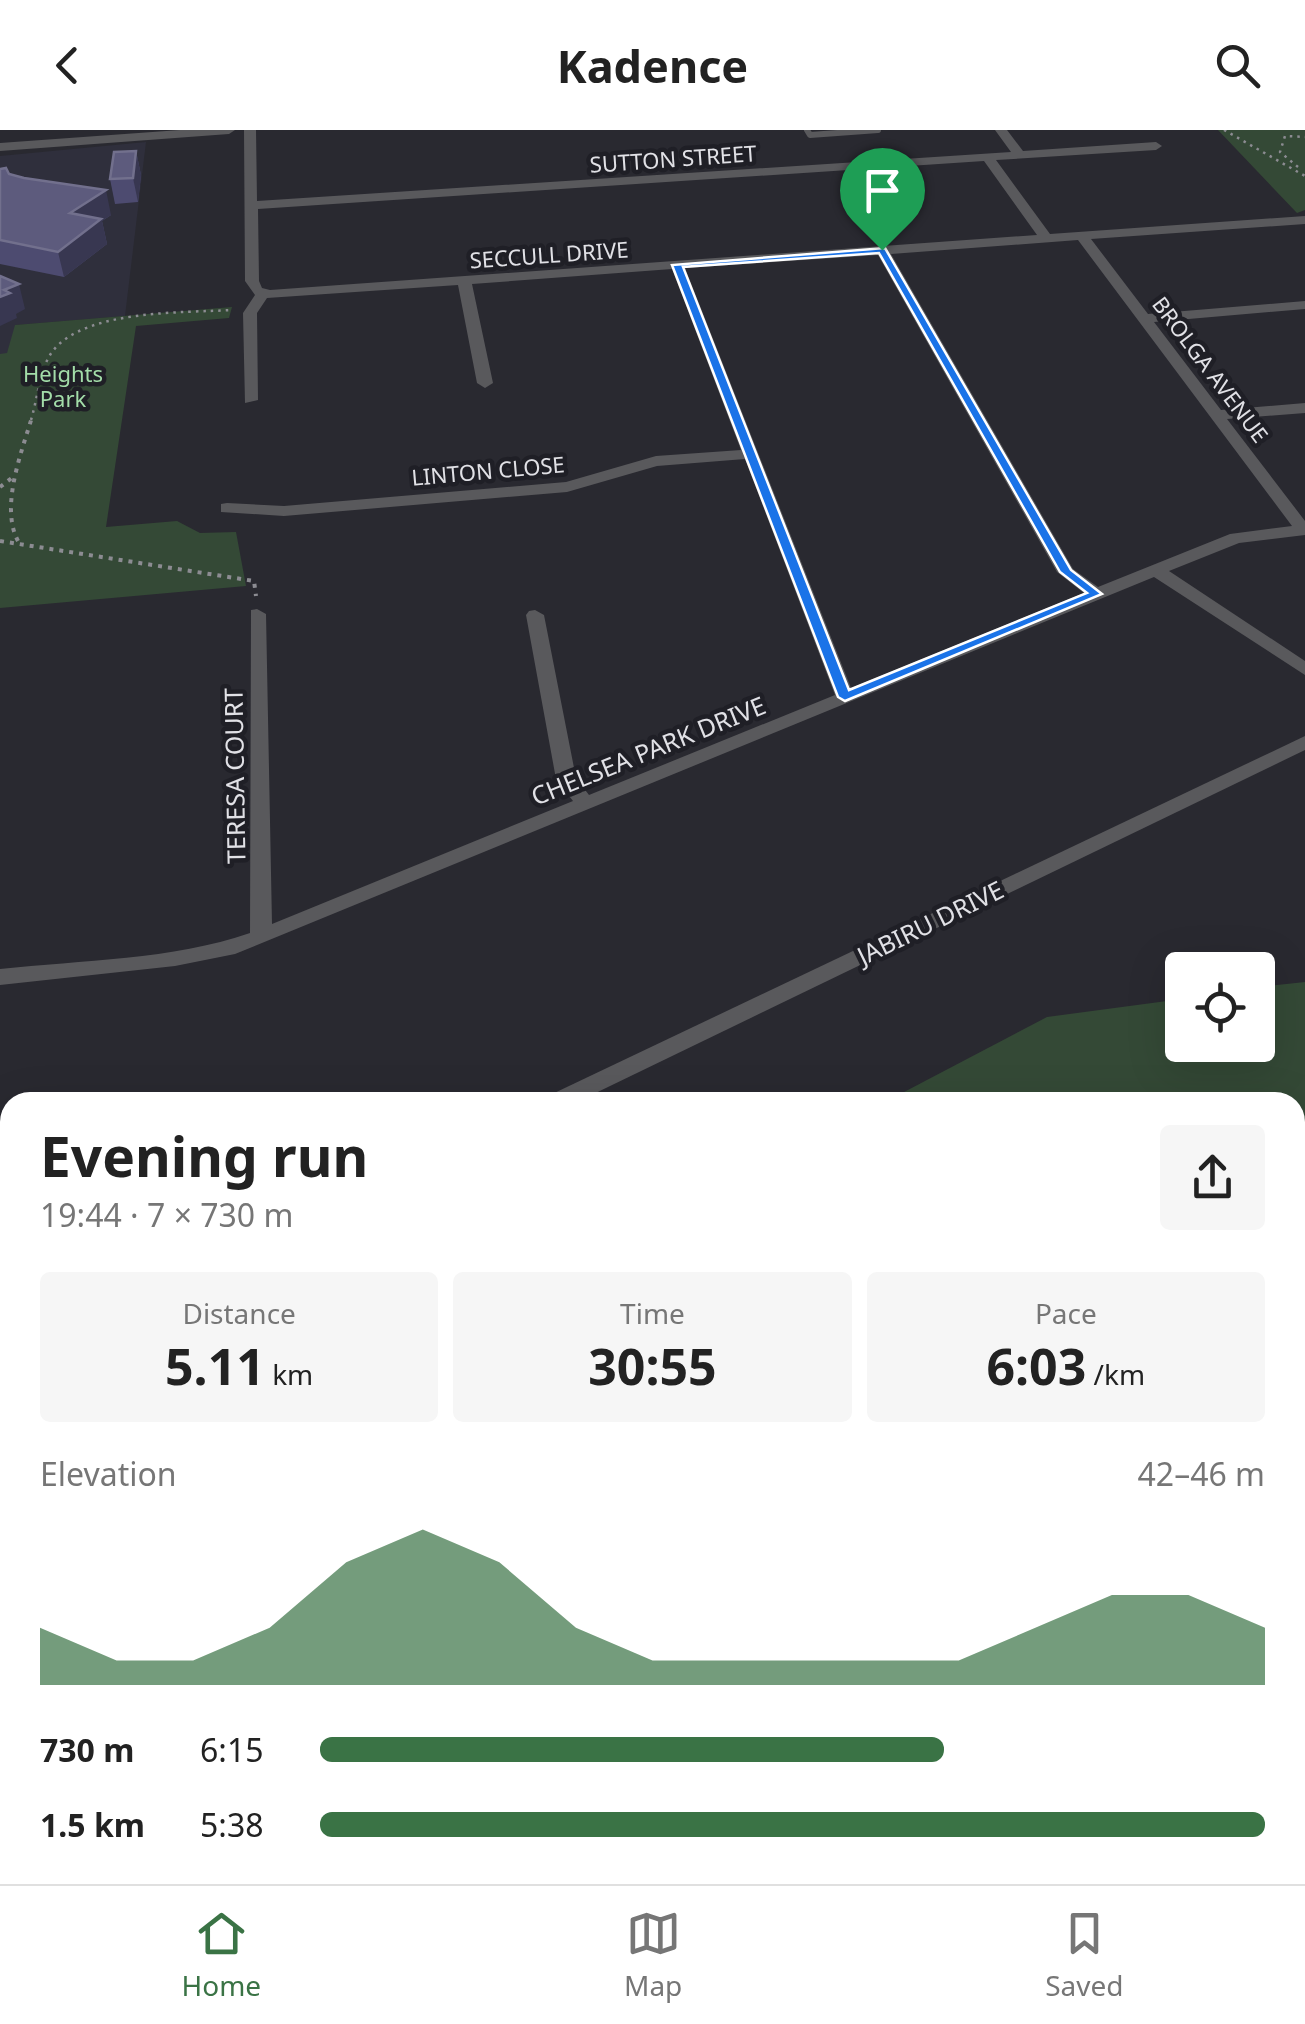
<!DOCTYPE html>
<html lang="en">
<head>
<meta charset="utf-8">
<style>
	body { margin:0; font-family:"Noto Sans",sans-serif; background:#f6f6f6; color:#222; height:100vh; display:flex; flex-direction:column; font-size:38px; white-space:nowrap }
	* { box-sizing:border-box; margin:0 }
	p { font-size:32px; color:#767676 }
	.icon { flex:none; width:55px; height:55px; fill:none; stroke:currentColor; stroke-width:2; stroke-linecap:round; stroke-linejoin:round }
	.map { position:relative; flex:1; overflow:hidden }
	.sheet { position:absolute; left:0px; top:962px; width:1305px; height:792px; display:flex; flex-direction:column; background:#fff; border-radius:30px 30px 0 0; box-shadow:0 10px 40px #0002 }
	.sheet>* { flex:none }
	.buttons { position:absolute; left:1165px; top:822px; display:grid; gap:20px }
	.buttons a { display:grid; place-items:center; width:110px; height:110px; border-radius:10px; background:#fff; box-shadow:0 10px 40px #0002; font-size:50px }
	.pin { position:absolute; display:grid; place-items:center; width:85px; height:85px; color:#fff; margin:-102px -42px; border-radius:50% 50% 50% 0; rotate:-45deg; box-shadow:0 0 10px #0007 }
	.pin .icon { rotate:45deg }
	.round { display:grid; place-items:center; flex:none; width:105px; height:105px; border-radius:10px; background:#f6f6f6 }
	.head { display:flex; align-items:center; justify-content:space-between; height:170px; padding:0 40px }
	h1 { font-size:55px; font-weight:700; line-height:75px }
	.metrics { display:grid; grid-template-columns:repeat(3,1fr); gap:15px; height:170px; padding:10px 40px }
	.metrics div { display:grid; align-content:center; border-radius:10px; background:#f6f6f6; text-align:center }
	.metrics b { font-size:50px; font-weight:700 }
	.metrics small { font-size:28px; font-weight:400 }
	.metrics p { font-size:28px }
	.chart { height:280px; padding:20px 40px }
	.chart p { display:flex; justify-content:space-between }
	.chart svg { width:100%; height:180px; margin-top:10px; fill:#3a7345; opacity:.7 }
	ul { padding:0 40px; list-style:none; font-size:32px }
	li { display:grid; grid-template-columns:160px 120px 1fr; align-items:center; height:75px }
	li i { height:25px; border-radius:12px; background:#3a7345 }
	header { display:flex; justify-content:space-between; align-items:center; height:130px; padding:0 40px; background:#fff; font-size:45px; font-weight:700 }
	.tabs { display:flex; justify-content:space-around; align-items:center; height:140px; border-top:2px solid #e0e0e0; background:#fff; font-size:28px; color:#767676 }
	.tabs a { display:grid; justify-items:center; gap:5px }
	.tabs .active { color:#3a7345 }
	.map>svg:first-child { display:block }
</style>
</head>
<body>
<header><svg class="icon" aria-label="back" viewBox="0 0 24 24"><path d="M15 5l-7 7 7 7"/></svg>Kadence<svg class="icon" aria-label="search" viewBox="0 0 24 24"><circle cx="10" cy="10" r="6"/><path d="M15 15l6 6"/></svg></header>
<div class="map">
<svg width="1305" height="1754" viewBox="0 0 1305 1754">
	<rect width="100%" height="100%" fill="#292930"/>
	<!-- built -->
	<path fill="#2f2f3c" d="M146 12 125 186 16 195 7 224H0V26Z"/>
	<!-- green -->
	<g fill="#344936">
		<path d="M1218 0H1305V80L1297 83Z"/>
		<path d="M232 177 229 188 136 196 106 397 177 391 200 403 236 402 246 456 0 478V224L7 223 15 195Z"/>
		<path d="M1305 852V1754H0V1452L10 1451V1745H1295V972H885L1047 887 1182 869V915H1258V857Z"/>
	</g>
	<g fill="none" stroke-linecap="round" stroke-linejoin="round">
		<!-- path-far3 -->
		<g stroke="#8c8c92" stroke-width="2.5" stroke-dasharray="2.5 5" stroke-linecap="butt">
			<path d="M1224 0 1305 46"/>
			<path d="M1298 37 1280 22 1285 6 1305 7"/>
			<path d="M31 290C37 271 40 238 52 222 84 179 184 183 232 180"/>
		</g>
		<!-- path-far2 -->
		<g stroke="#8c8c92" stroke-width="4" stroke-dasharray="4 6" stroke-linecap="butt">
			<path d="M0 357 13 347"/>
			<path d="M0 411 254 451 256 466"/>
			<path d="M18 411C0 377 21 324 32 287"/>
		</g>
		<!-- path-far1 -->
		<path stroke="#8c8c92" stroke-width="5" stroke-dasharray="5 8" stroke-linecap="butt" d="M1295 995 1305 993"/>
		<!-- path -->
		<g stroke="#8c8c92" stroke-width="6" stroke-dasharray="6 10" stroke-linecap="butt">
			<path d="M0 1466 10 1463"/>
			<path d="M530 1745 536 1754"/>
			<path d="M870 1754 872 1745"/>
		</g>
		<!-- lane -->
		<path stroke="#59595c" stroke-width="6" d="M807 0 810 5 878 0"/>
		<!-- street -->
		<g fill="#59595c" fill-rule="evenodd">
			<path d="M180 0H235L229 4 0 21V13Z"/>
			<path d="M244 0H256L257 71 1011 22 995 0H1007L1023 21 1156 12 1162 16 1156 20 996 30 1050 104 1305 86V94L1091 109 1148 184 1305 171V179L1154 192 1221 280 1305 273V283L1227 289 1305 391V405L1239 413 1169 441 1305 531V545L1154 447 235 824 175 836 0 855V839C82 830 172 830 250 803L251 480 257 479 266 484 272 794 573 671 556 649 526 485 529 481 535 480 544 485 576 648 589 665 835 565 745 329 657 336 567 362 284 386 221 382V374L227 373 284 376 566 352 656 326 741 320 672 139 472 154 493 253 485 258 477 253 458 155 267 168 257 183 258 270 245 273 243 183 255 165 245 151ZM984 31 1037 105 270 160 262 158 259 151 258 79ZM1078 110 1292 396 1230 404 1098 457 1073 439 891 124ZM878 125 1057 442 1084 463 851 558 685 138Z"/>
			<path d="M1305 606V620L577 972H544L548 966Z"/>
			<path d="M10 1120V1142L0 1143V1121Z"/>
		</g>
	</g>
	<!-- wall -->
	<g fill="#4d4b70">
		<path d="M136 21 141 45 138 72 115 74 110 49Z"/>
		<path d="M0 39 111 85 102 91 107 114 64 147 0 134Z"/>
	</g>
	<!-- shaded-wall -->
	<g fill="#383751">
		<path d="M136 21 141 45 138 72 133 48Z"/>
		<path d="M106 60 111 85 102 91 107 114 64 147 58 122 70 83Z"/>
		<path d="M19 154 25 179 16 184 17 188 0 196V167L4 160Z"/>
	</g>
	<!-- building -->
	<g fill="#5d5b7d" stroke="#72708d" stroke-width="2.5">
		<path d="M136 21 133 48 110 49 114 22Z"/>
		<path d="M6 38 9 44 24 48 106 60 70 83 101 89 58 122 0 110V39Z"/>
		<path d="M0 146 19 154 4 160 10 163 0 167Z"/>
	</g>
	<!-- route -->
	<path fill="#1a73e8" stroke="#fff" stroke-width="2.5" fill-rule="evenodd" d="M885 118 1071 440 1102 464 845 571 838 567 672 135ZM879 123 1060 442 1087 463 849 560 683 137Z"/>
	<g text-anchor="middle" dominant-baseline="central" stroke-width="9" stroke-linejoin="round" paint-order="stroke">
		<!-- far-street labels -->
		<g font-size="22" fill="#e1e1e6" stroke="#1f1f26">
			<text transform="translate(673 28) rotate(-4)">SUTTON STREET</text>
			<text transform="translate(549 124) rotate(-4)">SECCULL DRIVE</text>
			<text transform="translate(1211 239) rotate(53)">BROLGA AVENUE</text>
			<text transform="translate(488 340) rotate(-5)">LINTON CLOSE</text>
		</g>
		<!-- far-park labels -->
		<g font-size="22" fill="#a3dda9" stroke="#1f1f26">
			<text x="63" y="243">Heights<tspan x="63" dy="25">Park</tspan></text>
		</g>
		<!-- street labels -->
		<g font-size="25" fill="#e1e1e6" stroke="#1f1f26">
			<text transform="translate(648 620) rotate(-22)">CHELSEA PARK DRIVE</text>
			<text transform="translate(234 646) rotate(-91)">TERESA COURT</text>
			<text transform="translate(930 792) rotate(-26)">JABIRU DRIVE</text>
		</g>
	</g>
</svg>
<div class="buttons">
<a><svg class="icon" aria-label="locate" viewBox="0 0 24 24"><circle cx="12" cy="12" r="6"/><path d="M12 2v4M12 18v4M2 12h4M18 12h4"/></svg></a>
</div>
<div class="pin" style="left:882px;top:120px;background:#1e9e55"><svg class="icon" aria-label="arrive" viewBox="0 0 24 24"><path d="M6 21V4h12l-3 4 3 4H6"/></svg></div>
<section class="sheet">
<div class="head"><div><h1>Evening run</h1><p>19:44 · 7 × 730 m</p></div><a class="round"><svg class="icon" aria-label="share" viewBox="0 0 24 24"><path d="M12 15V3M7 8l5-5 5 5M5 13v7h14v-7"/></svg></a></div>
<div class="metrics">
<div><p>Distance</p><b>5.11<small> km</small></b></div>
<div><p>Time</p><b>30:55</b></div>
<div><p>Pace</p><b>6:03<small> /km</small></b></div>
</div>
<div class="chart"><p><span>Elevation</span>42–46 m</p>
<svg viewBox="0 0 160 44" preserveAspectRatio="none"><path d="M0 44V30L10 38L20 38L30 30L40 14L50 6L60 14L70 30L80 38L90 38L100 38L110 38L120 38L130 30L140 22L150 22L160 30V44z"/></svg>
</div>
<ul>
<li><b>730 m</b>6:15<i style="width:66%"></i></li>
<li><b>1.5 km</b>5:38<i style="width:100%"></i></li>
</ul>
</section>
</div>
<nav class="tabs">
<a class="active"><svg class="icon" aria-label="home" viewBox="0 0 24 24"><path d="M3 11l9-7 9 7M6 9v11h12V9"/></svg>Home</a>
<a><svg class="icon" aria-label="map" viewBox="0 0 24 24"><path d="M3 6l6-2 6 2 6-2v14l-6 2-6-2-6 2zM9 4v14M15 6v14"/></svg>Map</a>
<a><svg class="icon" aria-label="saved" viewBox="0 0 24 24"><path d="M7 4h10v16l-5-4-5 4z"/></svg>Saved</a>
</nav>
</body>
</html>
